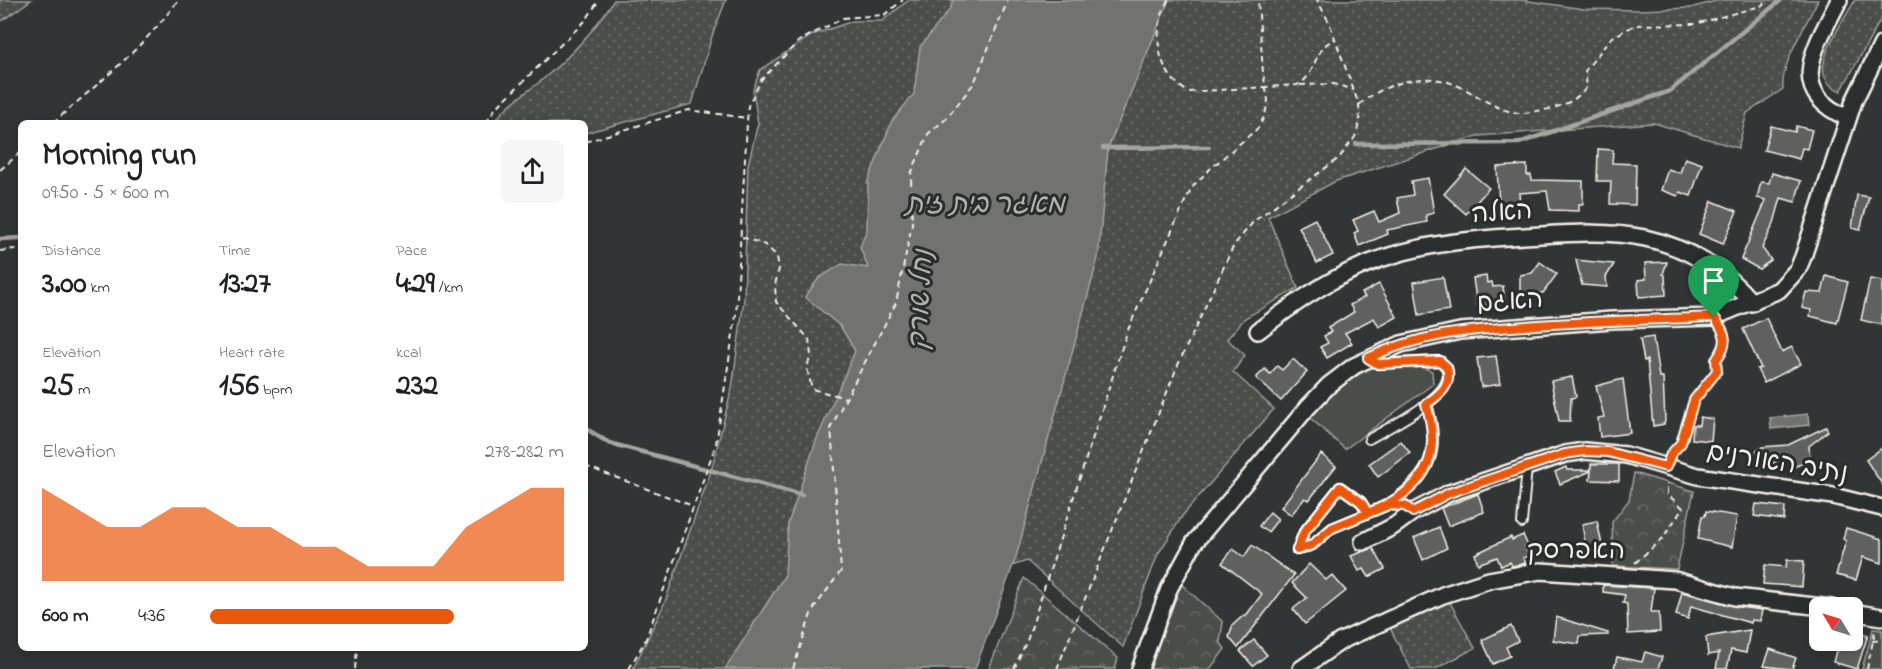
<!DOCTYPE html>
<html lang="en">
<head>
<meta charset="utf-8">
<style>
	body { margin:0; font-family:"Indie Flower","Playpen Sans Hebrew",sans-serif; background:#f6f6f6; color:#202124; height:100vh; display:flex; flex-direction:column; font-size:22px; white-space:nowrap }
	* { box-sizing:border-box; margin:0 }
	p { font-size:20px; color:#757577 }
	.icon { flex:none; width:33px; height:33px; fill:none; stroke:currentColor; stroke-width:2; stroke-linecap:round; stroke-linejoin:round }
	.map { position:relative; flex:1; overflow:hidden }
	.side { position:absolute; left:18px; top:120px; width:570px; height:531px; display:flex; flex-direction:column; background:#fff; border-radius:9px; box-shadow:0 3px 15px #0003 }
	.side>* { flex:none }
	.needle { width:39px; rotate:308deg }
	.fabs { position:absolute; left:1809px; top:597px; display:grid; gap:12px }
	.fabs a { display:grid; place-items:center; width:54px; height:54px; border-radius:9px; background:#fff; box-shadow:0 3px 15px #0003; font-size:30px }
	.pin { position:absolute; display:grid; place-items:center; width:51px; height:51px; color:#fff; margin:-62px -26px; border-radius:50% 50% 50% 0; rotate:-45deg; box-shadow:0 0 6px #0007 }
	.pin .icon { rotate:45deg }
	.round { display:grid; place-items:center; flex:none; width:63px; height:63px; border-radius:9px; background:#f6f6f6 }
	.overview { display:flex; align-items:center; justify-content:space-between; height:102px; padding:0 24px }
	h1 { font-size:33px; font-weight:800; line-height:45px }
	.metrics { display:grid; grid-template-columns:repeat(3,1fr); gap:9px; height:102px; padding:6px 24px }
	.metrics div { display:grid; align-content:center }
	.metrics b { font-size:30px; font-weight:800 }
	.metrics small { font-size:16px; font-weight:400 }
	.metrics p { font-size:16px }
	.chart { height:168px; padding:12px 24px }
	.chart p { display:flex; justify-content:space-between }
	.chart svg { width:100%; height:108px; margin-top:6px; fill:#ea580c; opacity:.7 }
	ul { padding:0 24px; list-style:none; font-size:20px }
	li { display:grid; grid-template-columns:96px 72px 1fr; align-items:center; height:45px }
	li i { height:15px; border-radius:8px; background:#ea580c }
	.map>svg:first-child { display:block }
</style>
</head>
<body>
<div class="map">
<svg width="1882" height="669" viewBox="0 0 1882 669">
	<defs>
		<pattern id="grass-dots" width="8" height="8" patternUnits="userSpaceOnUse" patternTransform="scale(1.5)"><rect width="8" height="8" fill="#4b4d4c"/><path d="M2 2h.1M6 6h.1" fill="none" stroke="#666766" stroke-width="1.8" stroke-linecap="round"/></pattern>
		<pattern id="forest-crowns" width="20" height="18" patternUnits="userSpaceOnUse" patternTransform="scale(1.5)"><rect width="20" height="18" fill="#4b4d4c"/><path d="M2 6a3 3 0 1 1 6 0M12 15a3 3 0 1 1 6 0" fill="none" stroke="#666766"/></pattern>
	</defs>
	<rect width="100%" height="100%" fill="#323535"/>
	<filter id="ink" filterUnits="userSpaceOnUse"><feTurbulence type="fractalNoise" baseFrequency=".0167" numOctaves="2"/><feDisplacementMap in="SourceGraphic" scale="12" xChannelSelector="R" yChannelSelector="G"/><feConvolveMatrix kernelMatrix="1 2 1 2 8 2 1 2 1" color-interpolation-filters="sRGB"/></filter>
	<g filter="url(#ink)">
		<!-- grass -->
		<g fill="url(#grass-dots)" stroke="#a09f9a" stroke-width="1.5">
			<path d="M0 0H31L0 22Z"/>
			<path d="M614 0H726L712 36 692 104 585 133V123H494C506 104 525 94 542 80 571 56 594 31 614 0Z"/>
			<path d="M909 0H1521L1584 9 1639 10 1690 8 1720 0H1818C1807 23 1780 64 1783 89L1747 113 1738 148 1654 123 1477 136 1336 181 1268 217 1298 288 1245 318 1227 339 1245 355 1233 372 1274 409 1183 515 1158 554 1123 647 1027 561 859 616 803 669H633L665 602 711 471 732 388 744 299 748 165 758 123 753 90 760 70 812 35 853 21H882Z"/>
			<path d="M1855 0H1882V17L1841 91C1800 77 1842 25 1855 0Z"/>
			<path d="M1448 599 1475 648 1435 669H1411L1389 626Z"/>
		</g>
		<!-- forest -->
		<g fill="url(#forest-crowns)" stroke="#a09f9a" stroke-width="1.5">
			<path d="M1634 473 1694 491 1677 569 1613 566 1612 522 1629 500Z"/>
			<path d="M1024 578 1118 658 1115 669H989Z"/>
			<path d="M1180 583 1223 622 1220 642 1225 649 1210 669H1150Z"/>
		</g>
		<!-- green -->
		<g fill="#4b4d4c" stroke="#a09f9a" stroke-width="1.5">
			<path d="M1370 367H1421L1432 371 1433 384 1345 449 1308 416 1333 391Z"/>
			<path d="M1873 629 1882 630V669H1862Z"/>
		</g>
		<!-- water -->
		<g fill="#727370" stroke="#a6a5a0" stroke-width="1.5">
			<path d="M953 0H1169L1108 148 1098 258 1016 557 975 669H725L785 575 788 524 816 441 855 351 841 327 805 297 819 278 842 264 868 268 860 247 867 229 868 181 892 121 914 94 920 47 950 9Z"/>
			<path d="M1808 414 1809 425 1771 429 1770 418Z"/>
		</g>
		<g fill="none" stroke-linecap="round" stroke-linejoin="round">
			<!-- stream -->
			<g stroke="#a6a5a0" stroke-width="4.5">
				<path d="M1356 144 1519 143 1670 91 1781 0"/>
				<path d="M1103 148 1209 147"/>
				<path d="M0 239 21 238"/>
				<path d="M585 428 609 443 802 495"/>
			</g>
		</g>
		<!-- building -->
		<g fill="#5f605f" stroke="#f4f1e8" stroke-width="1.5">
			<path d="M1771 126 1795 132 1796 126 1812 130 1807 149 1802 148 1799 159 1764 150Z"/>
			<path d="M1598 149 1613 150 1612 163 1636 164 1635 205 1610 204 1611 181H1597Z"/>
			<path d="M1685 158 1702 164 1691 196 1680 192 1678 196 1661 190 1668 169 1680 173Z"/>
			<path d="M1527 165V175H1531L1532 180 1583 181V204H1579V211L1550 210 1547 191 1519 193 1520 205 1499 206 1497 167Z"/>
			<path d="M1466 169 1489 188 1466 214 1444 194Z"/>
			<path d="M1772 173 1801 181 1795 202 1781 198 1774 223 1762 248 1771 260 1759 269 1741 259 1766 200 1757 198 1761 182 1769 183Z"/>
			<path d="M1428 178 1434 213 1426 215 1427 222 1387 230 1388 234 1359 246 1354 233 1358 231 1353 220 1374 211 1379 222 1400 213 1397 198 1413 195 1411 181Z"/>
			<path d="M1857 195 1869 197 1860 230 1852 228Z"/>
			<path d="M1712 201 1737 211 1723 244 1699 234Z"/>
			<path d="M1315 219 1333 255 1317 263 1299 227Z"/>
			<path d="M1576 260 1614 264 1606 277 1607 287 1582 285Z"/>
			<path d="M1540 262 1557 274 1543 293H1520V275L1532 273Z"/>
			<path d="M1667 262 1663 274 1665 275 1666 295 1639 297 1638 280 1646 279 1645 263Z"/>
			<path d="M1486 276 1487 283 1492 282 1493 287 1503 286 1505 303 1477 306 1473 278Z"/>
			<path d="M1826 276 1848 282 1837 323 1810 316 1811 310 1802 308 1806 292 1822 293Z"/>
			<path d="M1443 277 1449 310 1419 315 1414 282Z"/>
			<path d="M1870 279 1882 281V325L1861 320Z"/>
			<path d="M1379 284 1397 317 1379 327 1374 318 1345 333 1352 343 1327 358 1320 347 1328 343 1324 336 1331 332 1328 328 1354 312 1350 305 1365 297 1362 293Z"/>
			<path d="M1766 318 1782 352 1792 347 1801 364 1764 383 1757 369 1761 368 1743 329Z"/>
			<path d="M1653 337 1659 377H1663L1665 421 1664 424 1653 426 1647 360 1644 361 1640 339Z"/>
			<path d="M1496 356 1500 384 1481 387 1477 358Z"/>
			<path d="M1293 359 1307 372 1281 401 1256 378 1265 369 1270 374 1277 366 1282 370Z"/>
			<path d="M1572 377 1576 397 1571 398 1570 421H1559L1551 381Z"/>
			<path d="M1623 379 1630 433 1600 437 1598 418 1604 417 1596 386Z"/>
			<path d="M1700 417 1713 419 1711 441 1692 439 1693 425H1699Z"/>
			<path d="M1826 427 1828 431 1809 446 1810 460 1794 467 1791 458 1779 460 1769 466 1767 463 1760 468 1751 455 1762 447 1788 445Z"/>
			<path d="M1401 441 1410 453 1378 477 1369 464Z"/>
			<path d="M1882 448V484L1866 460Z"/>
			<path d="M1321 454 1336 466 1309 500 1305 498 1291 515 1281 507Z"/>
			<path d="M1591 464H1619V481L1590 480 1591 471 1560 484 1555 472 1566 467 1567 470H1591Z"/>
			<path d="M1478 494 1484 512 1448 526 1441 508Z"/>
			<path d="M1756 504 1785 507 1784 520 1754 516Z"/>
			<path d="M1706 511 1737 516 1732 547 1698 539 1702 516H1705Z"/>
			<path d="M1270 512 1278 519 1268 532 1259 526Z"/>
			<path d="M1597 521 1602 545 1586 548 1582 524Z"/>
			<path d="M1439 527 1447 548 1423 560 1414 538Z"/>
			<path d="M1846 528 1882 539V563L1863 557 1856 580 1836 575 1846 541 1843 539Z"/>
			<path d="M1523 535 1528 546 1525 547 1529 556 1523 558 1526 563 1512 566 1510 562 1501 566 1497 557 1478 564 1475 554 1511 537 1512 540Z"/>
			<path d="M1252 545 1294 575 1238 648 1229 637 1233 625 1244 615 1245 617 1262 594 1222 563 1233 549 1244 557Z"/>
			<path d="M1373 548 1385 569 1369 577 1364 569 1359 571 1351 556Z"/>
			<path d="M1787 560 1804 561 1802 587 1763 584 1765 565 1786 567Z"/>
			<path d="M1309 564 1326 580 1332 575 1346 591 1305 624 1293 609 1307 598 1292 583Z"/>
			<path d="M1603 585 1654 588 1651 612H1659L1660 632 1628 634 1627 604 1623 603 1625 595 1603 592Z"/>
			<path d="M1682 592 1733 606 1762 610 1760 621 1752 620 1751 623 1691 606 1688 619 1676 615Z"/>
			<path d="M1556 617 1608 633V635L1580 636 1579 644 1553 640Z"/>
			<path d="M1511 626 1518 641 1506 647 1510 656 1493 664 1482 640Z"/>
			<path d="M1750 630 1746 653 1731 650 1727 669H1716L1719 653 1708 655 1706 637Z"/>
			<path d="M1852 630 1868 635 1857 669 1833 662 1839 640H1852Z"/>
			<path d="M1254 640 1267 655 1253 666 1240 651Z"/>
			<path d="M1770 649 1796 658 1792 669 1764 666Z"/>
			<path d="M1645 652 1662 657 1658 669H1614L1617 657 1642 662Z"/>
		</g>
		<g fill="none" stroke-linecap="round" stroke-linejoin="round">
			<!-- service casing -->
			<g stroke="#f4f1e8" stroke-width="12">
				<g id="service">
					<path d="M1369 439C1388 427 1474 388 1440 361L1378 364 1369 358"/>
					<path d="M1390 504C1430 474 1442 453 1427 404"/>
					<path d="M1368 513 1361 502 1340 487 1304 532 1297 550 1313 545 1332 528 1388 505 1405 506 1413 512"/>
					<path d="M1522 523 1527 467"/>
				</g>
			</g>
			<!-- minor casing -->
			<g stroke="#f4f1e8" stroke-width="20">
				<g id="minor">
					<path d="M1839 0C1817 45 1783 91 1848 118"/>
					<path d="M1258 331C1291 306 1324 282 1362 266 1419 242 1480 238 1541 235 1575 233 1611 231 1645 238 1686 247 1726 270 1752 303"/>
					<path d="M1363 542 1394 526 1413 512 1449 493 1565 454 1585 451 1626 455 1698 476 1833 496 1882 508"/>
					<path d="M1852 612 1882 617"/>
					<path d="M1140 669 1169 589 1194 543 1308 407 1329 385 1354 366 1401 344 1460 331 1612 320 1714 317 1779 290 1798 269 1803 257 1854 101 1882 44"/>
					<path d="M1301 669 1341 641 1443 595 1489 580 1540 571 1675 580 1735 597 1832 608"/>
				</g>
			</g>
			<!-- path -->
			<g stroke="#f4f1e8" stroke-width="2" stroke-dasharray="6 4.5" stroke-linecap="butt">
				<path d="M1168 0C1151 33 1156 72 1188 92L1297 85C1318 75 1311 51 1334 39"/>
				<path d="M1300 85 1334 84 1354 90"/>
				<path d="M1359 105C1379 87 1414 75 1440 80 1469 85 1492 112 1521 113 1528 113 1536 111 1544 110 1561 107 1576 101 1587 87L1585 71 1611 38 1635 25 1695 24 1761 6 1768 0"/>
				<path d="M53 123C97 84 144 48 178 0"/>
				<path d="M486 123 495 109 586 20 599 0"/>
				<path d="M585 142 689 110 747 118"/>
				<path d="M0 170 21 152"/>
				<path d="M742 237 765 245 777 256 779 269 775 285 776 302 809 339 811 355 807 368 812 389 846 398"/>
				<path d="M0 251 21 248"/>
				<path d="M1671 454 1681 443 1694 400 1717 371 1716 360C1725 349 1729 341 1722 328"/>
				<path d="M585 466 693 506"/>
				<path d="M1635 563 1662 539 1683 508 1667 494V483"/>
				<path d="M1872 641 1882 640"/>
				<path d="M355 669 357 648"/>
				<path d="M629 669 646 639 716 444 736 315 748 106 761 80 799 41 843 18 884 15 903 0"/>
				<path d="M793 669 812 611 841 571 831 427 896 303 912 224 911 174 928 134 947 118 974 83 1008 0"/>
				<path d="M1014 669 1028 638 1127 332 1186 199 1194 185 1210 169 1258 128 1265 115 1268 100 1263 73 1258 0"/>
				<path d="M1057 669 1177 367 1234 245 1254 221 1339 158 1355 137 1360 121 1359 105 1329 22 1317 0"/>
				<path d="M1867 669 1875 631"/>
			</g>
			<!-- service -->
			<use href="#service" stroke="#2a2d2e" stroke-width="8"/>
			<!-- minor -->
			<use href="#minor" stroke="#2a2d2e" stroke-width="15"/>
		</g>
	</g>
	<g fill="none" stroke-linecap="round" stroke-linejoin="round" filter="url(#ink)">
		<!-- route casing -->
		<g stroke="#fff" stroke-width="12">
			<path id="route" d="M1714 317C1727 334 1729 343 1716 360L1717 371 1694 400 1681 443 1671 454 1666 467 1608 452 1585 451 1565 454 1449 493 1413 512 1405 506 1388 505 1332 528 1312 545 1297 550 1304 532 1340 487 1361 502 1368 513C1422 491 1444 461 1426 404 1441 394 1452 385 1447 367L1440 361 1378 364 1368 358C1419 334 1470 330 1525 326 1588 321 1651 320 1714 317"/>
		</g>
		<!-- route -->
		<use href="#route" stroke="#ea580c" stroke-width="8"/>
	</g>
	<g text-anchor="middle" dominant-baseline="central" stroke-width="6" stroke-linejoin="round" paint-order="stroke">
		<!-- street labels -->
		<g font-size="26" fill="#f4f1e8" stroke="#2a2d2e">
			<text transform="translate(1502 214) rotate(-4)">האלה</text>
			<text transform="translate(1510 303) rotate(-4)">האגם</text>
			<text transform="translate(1777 464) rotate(9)">נתיב האורנים</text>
			<text x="1576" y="552">האפרסק</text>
		</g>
		<!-- water labels -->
		<g font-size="27" font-style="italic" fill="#b3b2ac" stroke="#2a2d2e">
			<text x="985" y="205">מאגר בית זית</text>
			<text transform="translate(922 300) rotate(-87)">נחל שורק</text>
		</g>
	</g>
</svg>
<div class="fabs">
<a><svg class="needle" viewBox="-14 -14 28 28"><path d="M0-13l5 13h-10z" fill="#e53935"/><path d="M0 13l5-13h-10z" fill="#757577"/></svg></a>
</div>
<div class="pin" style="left:1714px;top:317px;background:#1e9e55"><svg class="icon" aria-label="arrive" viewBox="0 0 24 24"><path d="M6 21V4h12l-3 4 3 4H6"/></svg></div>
<section class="side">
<div class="overview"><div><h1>Morning run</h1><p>09:50 · 5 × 600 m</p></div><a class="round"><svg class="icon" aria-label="share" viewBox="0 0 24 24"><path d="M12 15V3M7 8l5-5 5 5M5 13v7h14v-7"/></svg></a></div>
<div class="metrics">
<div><p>Distance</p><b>3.00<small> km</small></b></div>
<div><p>Time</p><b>13:27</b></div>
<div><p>Pace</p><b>4:29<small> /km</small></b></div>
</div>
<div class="metrics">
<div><p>Elevation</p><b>25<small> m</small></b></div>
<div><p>Heart rate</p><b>156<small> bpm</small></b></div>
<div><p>kcal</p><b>232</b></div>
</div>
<div class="chart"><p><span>Elevation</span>278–282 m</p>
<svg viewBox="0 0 160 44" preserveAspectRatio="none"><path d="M0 44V6L10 14L20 22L30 22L40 14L50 14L60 22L70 22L80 30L90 30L100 38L110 38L120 38L130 22L140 14L150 6L160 6V44z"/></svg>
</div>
<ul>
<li><b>600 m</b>4:36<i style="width:69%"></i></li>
</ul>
</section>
</div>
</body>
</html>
